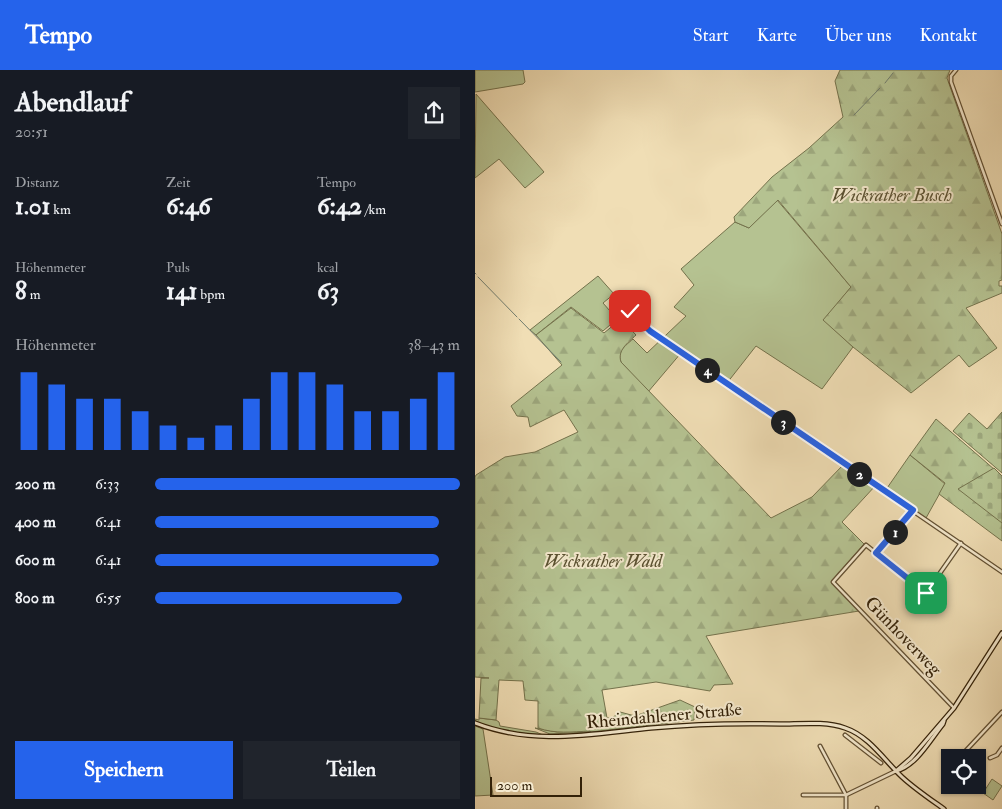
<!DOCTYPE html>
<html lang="de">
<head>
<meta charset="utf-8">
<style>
	body { margin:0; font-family:"IM FELL Double Pica",serif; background:#20242c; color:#f1f3f6; height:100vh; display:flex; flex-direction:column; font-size:19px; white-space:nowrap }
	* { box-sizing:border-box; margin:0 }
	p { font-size:16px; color:#9ea1a6 }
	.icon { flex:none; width:28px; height:28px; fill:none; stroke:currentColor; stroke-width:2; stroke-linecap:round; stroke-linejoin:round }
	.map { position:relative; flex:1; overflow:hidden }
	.panel { display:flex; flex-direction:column; background:#171b24; width:475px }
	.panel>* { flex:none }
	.fabs { position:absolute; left:466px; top:679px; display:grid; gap:10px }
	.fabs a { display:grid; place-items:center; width:45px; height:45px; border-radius:0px; background:#171b24; box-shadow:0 1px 4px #0004; font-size:25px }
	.scale { position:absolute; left:15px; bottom:12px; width:92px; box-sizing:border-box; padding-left:5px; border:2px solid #332108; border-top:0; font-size:14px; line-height:18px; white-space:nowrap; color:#332108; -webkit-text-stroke:4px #f5eacf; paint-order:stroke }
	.pin { position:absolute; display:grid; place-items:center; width:42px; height:42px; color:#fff; margin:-21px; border-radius:10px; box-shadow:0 2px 8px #0006 }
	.km { position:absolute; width:25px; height:25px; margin:-12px; border-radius:50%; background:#222; color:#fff; font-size:14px; line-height:25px; text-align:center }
	.round { display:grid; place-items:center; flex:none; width:52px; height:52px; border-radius:0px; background:#20242c }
	.head { display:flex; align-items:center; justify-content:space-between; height:85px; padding:0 15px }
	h1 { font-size:28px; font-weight:800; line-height:38px }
	.figures { display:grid; grid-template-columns:repeat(3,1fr); gap:8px; height:85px; padding:5px 15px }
	.figures div { display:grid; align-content:center }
	.figures b { font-size:25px; font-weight:800 }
	.figures small { font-size:14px; font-weight:400 }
	.figures p { font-size:14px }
	.chart { height:140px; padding:10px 15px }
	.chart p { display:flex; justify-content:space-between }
	.chart svg { width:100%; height:90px; margin-top:5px; stroke:#2563eb; stroke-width:6 }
	.primary-button { display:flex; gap:10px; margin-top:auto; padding:10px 15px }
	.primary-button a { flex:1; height:58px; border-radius:0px; background:#2563eb; color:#fff; font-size:20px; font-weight:800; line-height:58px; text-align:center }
	.primary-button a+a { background:#20242c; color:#f1f3f6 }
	ul { padding:0 15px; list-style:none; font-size:16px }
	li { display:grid; grid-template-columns:80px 60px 1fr; align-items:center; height:38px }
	li i { height:12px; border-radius:6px; background:#2563eb }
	header { display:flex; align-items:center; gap:30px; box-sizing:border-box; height:70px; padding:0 25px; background:#2563eb; color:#fff }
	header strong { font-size:24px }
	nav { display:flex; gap:28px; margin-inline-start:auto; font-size:18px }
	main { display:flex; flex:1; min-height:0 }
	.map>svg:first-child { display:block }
</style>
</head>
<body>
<header>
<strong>Tempo</strong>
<nav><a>Start</a><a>Karte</a><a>Über uns</a><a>Kontakt</a></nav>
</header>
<main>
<section class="panel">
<div class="head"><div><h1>Abendlauf</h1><p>20:51</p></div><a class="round"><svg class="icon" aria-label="share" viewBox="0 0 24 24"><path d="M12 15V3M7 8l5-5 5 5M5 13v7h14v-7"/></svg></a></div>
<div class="figures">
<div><p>Distanz</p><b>1.01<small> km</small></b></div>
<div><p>Zeit</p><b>6:46</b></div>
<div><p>Tempo</p><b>6:42<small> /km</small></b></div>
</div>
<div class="figures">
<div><p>Höhenmeter</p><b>8<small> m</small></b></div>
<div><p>Puls</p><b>141<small> bpm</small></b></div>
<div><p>kcal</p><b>63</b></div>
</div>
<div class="chart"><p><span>Höhenmeter</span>38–43 m</p>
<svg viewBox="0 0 160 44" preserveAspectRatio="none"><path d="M5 44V6M15 44V12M25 44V19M35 44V19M45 44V25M55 44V32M65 44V38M75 44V32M85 44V19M95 44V6M105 44V6M115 44V12M125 44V25M135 44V25M145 44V19M155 44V6"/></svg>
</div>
<ul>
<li><b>200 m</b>6:33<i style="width:100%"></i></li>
<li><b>400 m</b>6:41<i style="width:93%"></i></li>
<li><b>600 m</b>6:41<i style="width:93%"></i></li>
<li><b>800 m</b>6:55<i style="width:81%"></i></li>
</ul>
<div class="primary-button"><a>Speichern</a><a>Teilen</a></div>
</section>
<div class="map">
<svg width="527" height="739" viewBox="0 0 527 739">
	<defs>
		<pattern id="forest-firs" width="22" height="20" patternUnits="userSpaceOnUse" patternTransform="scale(1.25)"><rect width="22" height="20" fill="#b5c291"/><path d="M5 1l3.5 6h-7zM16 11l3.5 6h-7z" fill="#9ca67c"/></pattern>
		<pattern id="cemetery-stones" width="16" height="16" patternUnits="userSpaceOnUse" patternTransform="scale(1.25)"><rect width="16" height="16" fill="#b5c291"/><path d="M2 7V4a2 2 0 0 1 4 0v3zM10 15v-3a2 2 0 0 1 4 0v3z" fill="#9ca67c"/></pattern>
	</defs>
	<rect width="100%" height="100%" fill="#f0deb5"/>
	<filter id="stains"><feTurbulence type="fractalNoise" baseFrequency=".004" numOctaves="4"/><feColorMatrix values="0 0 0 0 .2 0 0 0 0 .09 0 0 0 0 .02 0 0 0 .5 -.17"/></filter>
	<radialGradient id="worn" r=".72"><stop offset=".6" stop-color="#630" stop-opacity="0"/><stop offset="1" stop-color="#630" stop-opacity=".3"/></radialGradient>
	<!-- green -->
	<g fill="#b5c291" stroke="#74724c">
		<path d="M0 0H48L50 12 48 14 0 22Z"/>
		<path d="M1 24 69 102 50 118 24 89 0 108Z"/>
		<path d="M302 130 376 217 349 250 378 277 347 319 281 276 252 313 206 283 173 322 146 292C142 281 150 276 158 269L172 283 211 246 199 237 219 215 206 199 260 152 274 158Z"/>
		<path d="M123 206 139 224 128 233 142 249 128 261 96 237 61 265 55 260Z"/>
		<path d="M435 385 470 414 451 448 410 421Z"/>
		<path d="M4 648 21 650 24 652 25 656 61 662 68 665C47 668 20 659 0 651V649L4 650Z"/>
		<path d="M0 656 8 659 18 725 0 726Z"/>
		<path d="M60 658 82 662 115 661 116 662 75 664Z"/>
		<path d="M517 709 527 716 518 730 508 723Z"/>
	</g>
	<!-- forest -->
	<g fill="url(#forest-firs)" stroke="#74724c">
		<path d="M365 0H475L472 8 527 164V210L524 211V216H527V223L491 238 522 278 494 297 484 285 436 323 378 277 348 250 376 217 303 130 274 158 260 152 259 147 297 107 334 78 368 47 360 11Z"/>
		<path d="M96 238 129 263 146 249 161 265C153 273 142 280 146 292L296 448 337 427 369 394 401 415 367 452 389 474 356 512 384 541 231 566 258 614 239 615 235 621 181 612 127 620 132 648H137L145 642 160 646 205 630 220 637 219 650 116 662 115 661C97 662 80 664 63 658V631L50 630 48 611 24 610 21 650 4 648 6 608H14L0 607V407L1 405 30 387 60 382 103 362 89 340 55 357 53 347 42 346 36 336 87 295 61 265Z"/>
		<path d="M461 349 527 406V471L464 424 470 413 435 385Z"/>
	</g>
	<!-- cemetery -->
	<g fill="url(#cemetery-stones)" stroke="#74724c">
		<path d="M527 342V403L478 361 494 343 512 359Z"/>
		<path d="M519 398 527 406V453L483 419Z"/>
	</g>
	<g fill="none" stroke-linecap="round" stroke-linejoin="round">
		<!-- stream -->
		<g stroke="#717d6f" stroke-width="1">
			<path d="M410 13 418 3"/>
			<path d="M379 45 405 18"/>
			<path d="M0 203 1 204"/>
			<path d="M3 207 42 247"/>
			<path d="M44 249 86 292"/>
		</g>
		<!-- minor casing -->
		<g stroke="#625033" stroke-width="5">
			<g id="minor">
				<path d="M481 0 476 6V12L527 154"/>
				<path d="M155 241 175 261 527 502"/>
				<path d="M401 483 438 441"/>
				<path d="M479 638 358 512 391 475 451 523 486 473"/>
				<path d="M370 665 406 693"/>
				<path d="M345 676 371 725V739"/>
				<path d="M484 688 527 642"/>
				<path d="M515 688 522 685 527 678"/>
				<path d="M328 725H371L421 701"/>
				<path d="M402 739V738"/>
			</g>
		</g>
		<!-- secondary casing -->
		<g stroke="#332108" stroke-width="5.5">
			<g id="secondary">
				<path d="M0 653C58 676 116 664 176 658 219 654 262 653 305 654 325 654 350 651 370 658 394 666 409 690 427 707 440 719 455 729 469 739"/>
				<path d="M421 701 436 688 479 638 527 563"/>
				<path d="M421 701C441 696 455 670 468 654L469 651"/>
			</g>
		</g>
		<!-- minor -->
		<use href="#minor" stroke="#f5eacf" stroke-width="2.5"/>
		<!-- secondary -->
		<use href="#secondary" stroke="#f5eacf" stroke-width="3"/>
	</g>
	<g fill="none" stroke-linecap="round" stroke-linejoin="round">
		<!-- route casing -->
		<g stroke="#fff" stroke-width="10">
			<path id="route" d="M155 241 175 261 438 440 401 483 451 523"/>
		</g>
		<!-- route -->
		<use href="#route" stroke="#2563eb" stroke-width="6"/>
	</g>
	<g text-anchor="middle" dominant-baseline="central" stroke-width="4" stroke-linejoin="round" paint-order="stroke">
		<!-- park labels -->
		<g font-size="18" font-style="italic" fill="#5a5131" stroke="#f5eacf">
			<text x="417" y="125">Wickrather Busch</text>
			<text x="128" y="491">Wickrather Wald</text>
		</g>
		<!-- street labels -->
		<g font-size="18" fill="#332108" stroke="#f5eacf">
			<text transform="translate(428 566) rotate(46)">Günhoverweg</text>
			<text transform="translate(189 646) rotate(-5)">Rheindahlener Straße</text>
		</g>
	</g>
	<rect width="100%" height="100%" filter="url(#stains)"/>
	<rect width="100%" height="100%" fill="url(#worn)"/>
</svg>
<div class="fabs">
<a><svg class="icon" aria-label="locate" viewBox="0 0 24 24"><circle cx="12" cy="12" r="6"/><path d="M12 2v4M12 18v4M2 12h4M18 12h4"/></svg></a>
</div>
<div class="scale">200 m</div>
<div class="pin" style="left:451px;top:523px;background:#1e9e55"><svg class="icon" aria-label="arrive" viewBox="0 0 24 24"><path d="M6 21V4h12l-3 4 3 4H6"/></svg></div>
<div class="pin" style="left:155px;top:241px;background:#d93025"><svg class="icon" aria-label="check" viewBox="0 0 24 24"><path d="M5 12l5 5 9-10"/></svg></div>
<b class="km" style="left:420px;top:462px">1</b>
<b class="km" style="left:384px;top:404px">2</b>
<b class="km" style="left:308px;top:352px">3</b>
<b class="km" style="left:232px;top:300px">4</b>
</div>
</main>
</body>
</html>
